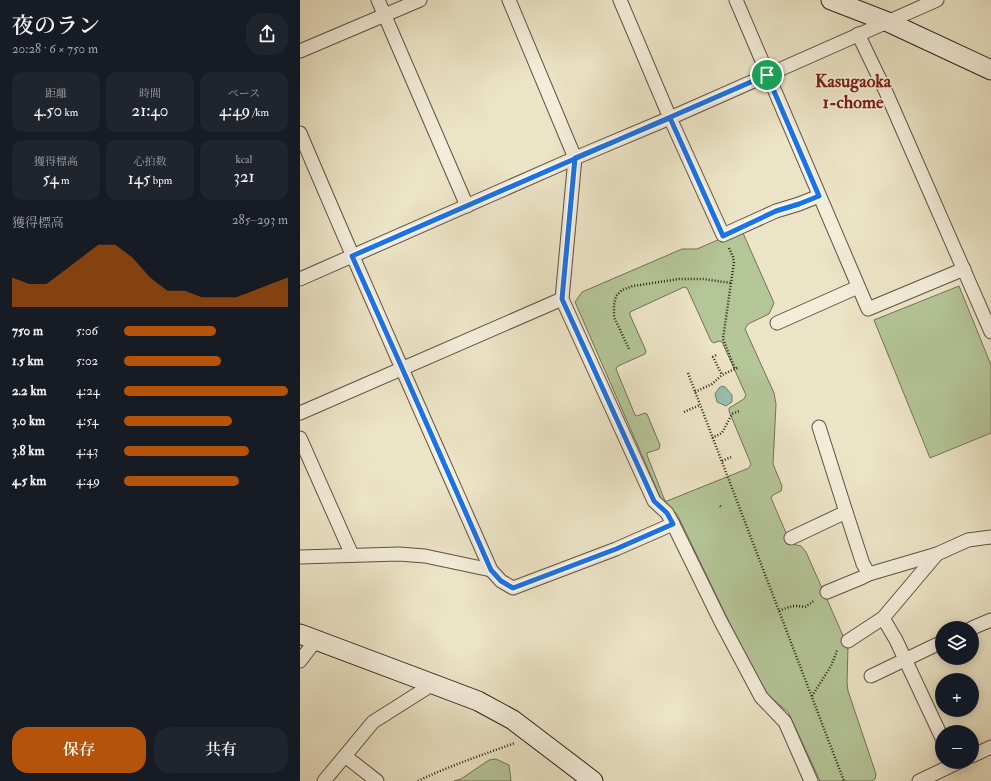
<!DOCTYPE html>
<html lang="ja">
<head>
<meta charset="utf-8">
<style>
	body { margin:0; font-family:"IM FELL Double Pica","Noto Serif JP",serif; background:#20242c; color:#f1f3f6; height:100vh; display:flex; flex-direction:column; font-size:15px; white-space:nowrap }
	* { box-sizing:border-box; margin:0 }
	p { font-size:13px; color:#9ea1a6 }
	.icon { flex:none; width:22px; height:22px; fill:none; stroke:currentColor; stroke-width:2; stroke-linecap:round; stroke-linejoin:round }
	.map { position:relative; flex:1; overflow:hidden }
	.side { display:flex; flex-direction:column; background:#171b24; width:300px }
	.side>* { flex:none }
	.tools { position:absolute; left:635px; top:621px; display:grid; gap:8px }
	.tools a { display:grid; place-items:center; width:44px; height:44px; border-radius:50%; background:#171b24; box-shadow:0 2px 10px #0003; font-size:20px }
	.pin { position:absolute; display:grid; place-items:center; width:34px; height:34px; color:#fff; margin:-17px; border:2px solid #fff; border-radius:50%; box-shadow:0 1px 4px #0007 }
	.round { display:grid; place-items:center; flex:none; width:42px; height:42px; border-radius:16px; background:#20242c }
	.head { display:flex; align-items:center; justify-content:space-between; height:68px; padding:0 12px }
	h1 { font-size:22px; font-weight:600; line-height:30px }
	.figures { display:grid; grid-template-columns:repeat(3,1fr); gap:6px; height:68px; padding:4px 12px }
	.figures div { display:grid; align-content:center; border-radius:10px; background:#20242c; text-align:center }
	.figures b { font-size:17px; font-weight:600 }
	.figures small { font-size:11px; font-weight:400 }
	.figures p { font-size:11px }
	.chart { height:112px; padding:8px 12px }
	.chart p { display:flex; justify-content:space-between }
	.chart svg { width:100%; height:72px; margin-top:4px; fill:#b45309; opacity:.7 }
	.button { display:flex; gap:8px; margin-top:auto; padding:8px 12px }
	.button a { flex:1; height:46px; border-radius:16px; background:#b45309; color:#fff; font-size:16px; font-weight:600; line-height:46px; text-align:center }
	.button a+a { background:#20242c; color:#f1f3f6 }
	ul { padding:0 12px; list-style:none; font-size:13px }
	li { display:grid; grid-template-columns:64px 48px 1fr; align-items:center; height:30px }
	li i { height:10px; border-radius:5px; background:#b45309 }
	main { display:flex; flex:1; min-height:0 }
	.map>svg:first-child { display:block }
</style>
</head>
<body>
<main>
<section class="side">
<div class="head"><div><h1>夜のラン</h1><p>20:28 · 6 × 750 m</p></div><a class="round"><svg class="icon" aria-label="share" viewBox="0 0 24 24"><path d="M12 15V3M7 8l5-5 5 5M5 13v7h14v-7"/></svg></a></div>
<div class="figures">
<div><p>距離</p><b>4.50<small> km</small></b></div>
<div><p>時間</p><b>21:40</b></div>
<div><p>ペース</p><b>4:49<small> /km</small></b></div>
</div>
<div class="figures">
<div><p>獲得標高</p><b>54<small> m</small></b></div>
<div><p>心拍数</p><b>145<small> bpm</small></b></div>
<div><p>kcal</p><b>321</b></div>
</div>
<div class="chart"><p><span>獲得標高</span>285–293 m</p>
<svg viewBox="0 0 160 44" preserveAspectRatio="none"><path d="M0 44V26L10 30L20 30L30 22L40 14L50 6L60 6L70 14L80 26L90 34L100 34L110 38L120 38L130 38L140 34L150 30L160 26V44z"/></svg>
</div>
<ul>
<li><b>750 m</b>5:06<i style="width:56%"></i></li>
<li><b>1.5 km</b>5:02<i style="width:59%"></i></li>
<li><b>2.2 km</b>4:24<i style="width:100%"></i></li>
<li><b>3.0 km</b>4:54<i style="width:66%"></i></li>
<li><b>3.8 km</b>4:43<i style="width:76%"></i></li>
<li><b>4.5 km</b>4:49<i style="width:70%"></i></li>
</ul>
<div class="button"><a>保存</a><a>共有</a></div>
</section>
<div class="map">
<svg width="691" height="781" viewBox="0 0 691 781">
	<rect width="100%" height="100%" fill="#ece4c6"/>
	<filter id="stains"><feTurbulence type="fractalNoise" baseFrequency=".005" numOctaves="4"/><feColorMatrix values="0 0 0 0 .2 0 0 0 0 .09 0 0 0 0 .02 0 0 0 .5 -.17"/></filter>
	<radialGradient id="worn" r=".72"><stop offset=".6" stop-color="#630" stop-opacity="0"/><stop offset="1" stop-color="#630" stop-opacity=".3"/></radialGradient>
	<!-- green -->
	<g fill="#b4c597" stroke="#717258" fill-rule="evenodd">
		<path d="M436 232 443 233 474 303 469 314 448 324 445 329 474 393 476 404 473 464 482 486 481 491 473 495 471 498 490 542 492 544 501 546 506 552 548 647 547 682 548 691 576 774 575 779 572 781H520L488 712 468 695 431 626 377 514 362 501 275 302 282 292 382 249H397ZM384 287 387 288 411 341 414 343 419 341 422 342 446 395 444 399 429 408V411L451 464 449 468 367 501H365L347 455V453L359 449 360 445 347 414 345 413 337 416 335 415 316 369 318 366 345 354 346 351 330 315V312Z"/>
		<path d="M659 286 691 365V433L630 458 574 320Z"/>
		<path d="M196 759 209 765 211 781H154L161 779 189 760Z"/>
	</g>
	<!-- water -->
	<path fill="#9abfaf" stroke="#6f7f73" d="M422 386 425 387 432 395V402L426 406 417 402 415 394 419 388Z"/>
	<g fill="none" stroke-linecap="round" stroke-linejoin="round">
		<!-- street casing -->
		<g stroke="#5e5145" stroke-width="15">
			<g id="street">
				<path d="M78 0 167 206"/>
				<path d="M209 0 275 158 262 299 354 501 367 513 373 524 420 620 461 697 485 722 511 781"/>
				<path d="M320 0 370 118 423 235 476 211 499 204 519 196"/>
				<path d="M436 0 568 309 664 269"/>
				<path d="M558 34 586 92 691 332"/>
				<path d="M0 51 120 0"/>
				<path d="M0 133C62 280 127 425 191 570L201 581 213 588 316 549 373 524"/>
				<path d="M0 279 275 158 370 118 637 0"/>
				<path d="M477 323 558 287"/>
				<path d="M0 413 262 299"/>
				<path d="M519 427 546 512 563 564 569 574"/>
				<path d="M0 438 52 555"/>
				<path d="M491 538 546 512"/>
				<path d="M0 557 99 554 125 556 191 570"/>
				<path d="M527 592 561 578 569 574 637 554 668 540 691 537"/>
				<path d="M583 618 596 640 642 738"/>
				<path d="M672 628 691 620"/>
				<path d="M548 641 583 618 637 554"/>
				<path d="M0 661 16 640"/>
				<path d="M571 676 642 642"/>
				<path d="M45 756 77 781"/>
				<path d="M672 756 691 747"/>
				<path d="M24 781 73 722 133 684"/>
				<path d="M619 781 659 762"/>
			</g>
		</g>
		<!-- secondary casing -->
		<g stroke="#2e201a" stroke-width="21">
			<g id="secondary">
				<path d="M531 0 588 22 691 70"/>
				<path d="M0 634 133 684 178 701 213 720 293 781"/>
			</g>
		</g>
		<!-- path -->
		<g stroke="#2e201a" stroke-width="2.5" stroke-dasharray="1 2" stroke-linecap="butt">
			<path d="M429 248 433 257 434 262 423 339 435 369"/>
			<path d="M329 349 314 317V305L316 296 322 290 333 286 379 279H403L431 283"/>
			<path d="M416 355 413 357 422 375"/>
			<path d="M388 373 544 781"/>
			<path d="M395 392 412 384 422 375 439 367"/>
			<path d="M384 412 400 405"/>
			<path d="M412 438 422 433 432 414 439 411"/>
			<path d="M422 461 431 457"/>
			<path d="M420 506 421 507"/>
			<path d="M479 611C491 606 492 605 505 607L515 600"/>
			<path d="M512 696 531 666 537 651 538 650"/>
			<path d="M118 781C149 766 182 755 215 743"/>
		</g>
		<!-- street -->
		<use href="#street" stroke="#f3edda" stroke-width="13"/>
		<!-- secondary -->
		<use href="#secondary" stroke="#f3edda" stroke-width="19"/>
	</g>
	<g fill="none" stroke-linecap="round" stroke-linejoin="round">
		<!-- route casing -->
		<g stroke="#fff" stroke-width="8">
			<path id="route" d="M467 75C329 136 190 195 52 256L102 368 191 570 201 581 213 588 316 549 373 524 367 513 354 501 262 299 275 158 370 118 423 236 476 211 499 204 519 196 467 75"/>
		</g>
		<!-- route -->
		<use href="#route" stroke="#1a73e8" stroke-width="5"/>
	</g>
	<g text-anchor="middle" dominant-baseline="central" stroke-width="3.5" stroke-linejoin="round" paint-order="stroke">
		<!-- neighbourhood labels -->
		<g font-size="18" font-weight="bold" fill="#7a1f14" stroke="#f3edda">
			<text x="553" y="81">Kasugaoka<tspan x="553" dy="21">1-chome</tspan></text>
		</g>
	</g>
	<rect width="100%" height="100%" filter="url(#stains)"/>
	<rect width="100%" height="100%" fill="url(#worn)"/>
</svg>
<div class="tools">
<a><svg class="icon" aria-label="layers" viewBox="0 0 24 24"><path d="M12 4l9 5-9 5-9-5zM3 14l9 5 9-5"/></svg></a>
<a>+</a>
<a>−</a>
</div>
<div class="pin" style="left:467px;top:75px;background:#1e9e55"><svg class="icon" aria-label="arrive" viewBox="0 0 24 24"><path d="M6 21V4h12l-3 4 3 4H6"/></svg></div>
</div>
</main>
</body>
</html>
